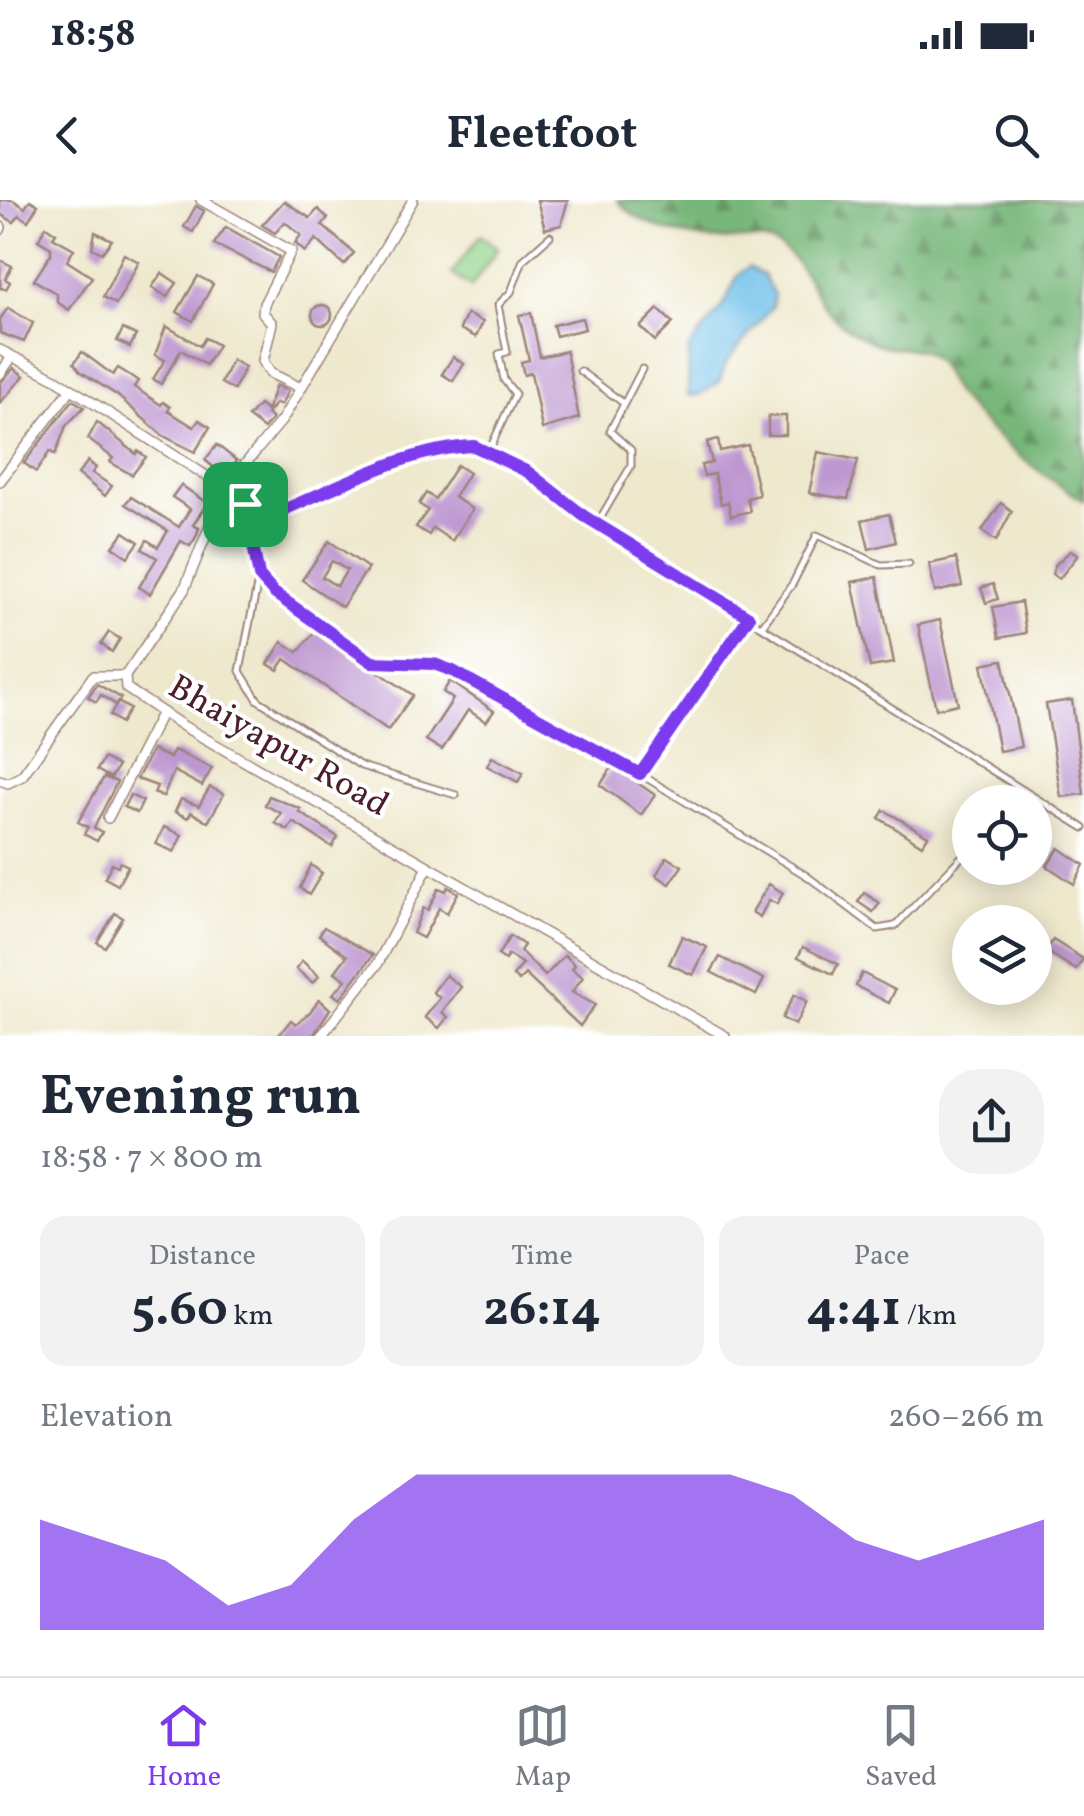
<!DOCTYPE html>
<html lang="en">
<head>
<meta charset="utf-8">
<style>
	body { margin:0; font-family:Vollkorn,serif; background:#f2f2f3; color:#1f2937; height:100vh; display:flex; flex-direction:column; font-size:38px; white-space:nowrap }
	* { box-sizing:border-box; margin:0 }
	p { font-size:32px; color:#747a83 }
	.icon { flex:none; width:55px; height:55px; fill:none; stroke:currentColor; stroke-width:2; stroke-linecap:round; stroke-linejoin:round }
	.map { position:relative; height:836px; overflow:hidden }
	.side { display:flex; flex-direction:column; background:#fff; flex:1 }
	.side>* { flex:none }
	.tools { position:absolute; left:952px; top:585px; display:grid; gap:20px }
	.tools a { display:grid; place-items:center; width:100px; height:100px; border-radius:50%; background:#fff; box-shadow:0 5px 25px #0003; font-size:50px }
	.pin { position:absolute; display:grid; place-items:center; width:85px; height:85px; color:#fff; margin:-42px; border-radius:20px; box-shadow:0 5px 15px #0006 }
	.round { display:grid; place-items:center; flex:none; width:105px; height:105px; border-radius:40px; background:#f2f2f3 }
	.summary { display:flex; align-items:center; justify-content:space-between; height:170px; padding:0 40px }
	h1 { font-size:55px; font-weight:700; line-height:75px }
	.stats { display:grid; grid-template-columns:repeat(3,1fr); gap:15px; height:170px; padding:10px 40px }
	.stats div { display:grid; align-content:center; border-radius:25px; background:#f2f2f3; text-align:center }
	.stats b { font-size:50px; font-weight:700 }
	.stats small { font-size:28px; font-weight:400 }
	.stats p { font-size:28px }
	.chart { height:280px; padding:20px 40px }
	.chart p { display:flex; justify-content:space-between }
	.chart svg { width:100%; height:180px; margin-top:10px; fill:#7c3aed; opacity:.7 }
	.status { display:flex; justify-content:space-between; align-items:center; height:70px; padding:0 50px; background:#fff; direction:ltr }
	.status svg { height:28px; fill:currentColor }
	header { display:flex; justify-content:space-between; align-items:center; height:130px; padding:0 40px; background:#fff; font-size:45px; font-weight:700 }
	.tabs { display:flex; justify-content:space-around; align-items:center; height:140px; border-top:2px solid #e0e1e3; background:#fff; font-size:28px; color:#747a83 }
	.tabs a { display:grid; justify-items:center; gap:5px }
	.tabs .on { color:#7c3aed }
	.map>svg:first-child { display:block }
</style>
</head>
<body>
<div class="status"><b>18:58</b><svg viewBox="0 0 49 12"><path d="M0 12V9h3v3zM5 12V6h3v6zM10 12V3h3v9zM15 12V0h3v12zM26 1h20v11H26zM47 4h2v5h-2z"/></svg></div>
<header><svg class="icon" aria-label="back" viewBox="0 0 24 24"><path d="M15 5l-7 7 7 7"/></svg>Fleetfoot<svg class="icon" aria-label="search" viewBox="0 0 24 24"><circle cx="10" cy="10" r="6"/><path d="M15 15l6 6"/></svg></header>
<div class="map">
<svg width="1084" height="836" viewBox="0 0 1084 836">
	<defs>
		<pattern id="forest-firs" width="22" height="20" patternUnits="userSpaceOnUse" patternTransform="scale(2.5)"><rect width="22" height="20" fill="#77b779"/><path d="M5 1l3.5 6h-7zM16 11l3.5 6h-7z" fill="#649463"/></pattern>
	</defs>
	<rect width="100%" height="100%" fill="#fff"/>
	<filter id="ink" filterUnits="userSpaceOnUse"><feTurbulence type="fractalNoise" baseFrequency=".01" numOctaves="2"/><feDisplacementMap in="SourceGraphic" scale="20" xChannelSelector="R" yChannelSelector="G"/><feConvolveMatrix kernelMatrix="1 2 1 2 8 2 1 2 1" color-interpolation-filters="sRGB"/></filter>
	<filter id="wash" filterUnits="userSpaceOnUse"><feTurbulence type="fractalNoise" baseFrequency=".0048" numOctaves="4" result="noise"/><feDisplacementMap in="SourceGraphic" scale="40" xChannelSelector="R" yChannelSelector="G"/><feGaussianBlur stdDeviation="2.25" result="paint"/><feColorMatrix in="noise" values="0 0 0 0 0 0 0 0 0 0 0 0 0 0 0 0 0 1.4 0 .05"/><feComposite in="paint" operator="in"/></filter>
	<g filter="url(#wash)">
		<rect width="100%" height="100%" fill="#eee8cc"/>
		<!-- forest -->
		<path fill="url(#forest-firs)" stroke="#606b52" stroke-width="2.5" d="M617 0H1084V301C1038 273 992 237 956 194 944 179 944 163 926 153 915 147 900 148 889 147 868 144 844 128 830 113 811 93 805 63 780 47 759 33 729 42 706 39 675 35 637 24 617 0Z"/>
		<!-- pitch -->
		<path fill="#94d68e" stroke="#6f7a5c" stroke-width="2.5" d="M480 35 498 48 471 87 452 74Z"/>
		<!-- water -->
		<path fill="#6dc0e9" stroke="#5c708a" stroke-width="2.5" d="M749 67 764 76 774 95 772 107 726 163 719 183 697 196 688 195 689 148 725 103 738 74Z"/>
		<g id="blocks">
			<!-- building -->
			<g fill="#bd97d0" fill-rule="evenodd">
				<path d="M0 0H13L25 8 30 0 38 5 28 21 19 15 14 22 0 14Z"/>
				<path d="M537 0H568L561 25 545 29Z"/>
				<path d="M284 1 310 18 318 9 328 18 322 25 354 53 344 65 316 39 305 52 295 43 301 35 285 22 275 33 262 25Z"/>
				<path d="M196 6 204 11 193 32 184 27Z"/>
				<path d="M46 26 56 33 53 37 74 49 67 61 92 77 69 110 57 102V94L34 80 51 54V48L38 40Z"/>
				<path d="M226 27 279 57 271 72 214 44Z"/>
				<path d="M95 32 112 40 102 53 92 48Z"/>
				<path d="M124 54 139 62 116 104 103 97Z"/>
				<path d="M0 60 12 66 5 79 10 82 6 89 0 88Z"/>
				<path d="M162 73 177 83 167 97 152 87Z"/>
				<path d="M198 76 213 84 193 121 177 112Z"/>
				<circle cx="322" cy="115" r="10"/>
				<path d="M8 108 33 123 24 142 0 133V119Z"/>
				<path d="M658 109 673 123 655 141 640 127Z"/>
				<path d="M531 113 540 157 566 151 579 218 542 229 531 173 524 175 521 162 529 160 519 115Z"/>
				<path d="M467 114 483 122 476 137 460 129Z"/>
				<path d="M582 118 585 129 556 136 553 125Z"/>
				<path d="M166 126 200 146 205 138 218 145 206 165 181 150 161 184 153 179 165 160 155 155Z"/>
				<path d="M123 129 136 135 130 147 117 141Z"/>
				<path d="M82 152 113 175 118 168 131 176 138 181 134 187 161 205 163 202 170 207 168 211 194 227 199 220 210 227 195 252 162 235 118 196 80 171 74 163Z"/>
				<path d="M453 157 464 164 453 181 442 174Z"/>
				<path d="M232 160 245 167 234 190 221 183Z"/>
				<path d="M14 168 24 176 0 203V183Z"/>
				<path d="M276 185 288 191 281 205 276 203 267 214 272 219 264 229 248 217 259 205 267 211Z"/>
				<path d="M73 200 84 207 66 226 55 255 50 251 36 272 24 263Z"/>
				<rect x="768" y="216" width="18" height="19"/>
				<path d="M97 222 136 254 138 251 146 257 132 275 110 262 113 258 88 239Z"/>
				<path d="M718 239 720 251 748 245 759 295 747 298 750 311 731 316 728 302 721 304 714 274 704 276 701 265 712 263 707 242Z"/>
				<path d="M217 245 237 261 224 276 205 260Z"/>
				<path d="M818 252 858 260 848 299 809 293Z"/>
				<path d="M88 261 96 268 92 273 112 286 105 296 78 274Z"/>
				<path d="M457 265 469 273 454 297 472 309 452 341 433 328 429 335 416 327 428 310 419 304 426 293 435 299Z"/>
				<path d="M181 285 207 303 193 325 199 328 196 337 190 346 181 341 150 394 139 387 157 358 142 349 147 340 158 347 168 331 125 304 131 297 179 327 190 309 172 297Z"/>
				<path d="M1001 303 1012 311 996 341 982 331Z"/>
				<path d="M889 314 896 342 869 349 862 320Z"/>
				<path d="M124 332 139 342 128 357 113 347Z"/>
				<path d="M329 341 368 368 342 407 302 380ZM332 361 347 370 337 386 322 377Z"/>
				<path d="M1071 350 1078 355 1059 379 1052 374 1055 365Z"/>
				<path d="M956 358 962 386 935 392 929 364Z"/>
				<path d="M877 377 894 463 870 467 852 382Z"/>
				<path d="M993 384 998 399 986 403 981 388Z"/>
				<path d="M1021 402 1026 433 999 438 993 407Z"/>
				<path d="M940 420 958 504 936 509 918 425Z"/>
				<path d="M316 430 413 495 388 530 285 459 278 470 268 464 282 442 298 452Z"/>
				<path d="M109 432 120 439 112 452 101 444Z"/>
				<path d="M1003 460 1021 547 999 551 982 464Z"/>
				<path d="M450 481 494 511 486 522 468 510 442 550 426 540 453 499 443 492Z"/>
				<path d="M97 484 121 498 116 505 101 495 96 502 88 497Z"/>
				<path d="M1072 500 1084 594 1061 597 1046 504Z"/>
				<path d="M118 502 130 509 121 523 110 515Z"/>
				<path d="M152 550 170 558 174 550 212 568 202 586 174 571 163 597 154 593 157 586 137 579Z"/>
				<path d="M492 557 523 573 518 582 487 566Z"/>
				<path d="M104 558 118 566 111 578 97 570Z"/>
				<path d="M613 566 655 595 641 615 600 585Z"/>
				<path d="M104 577 117 582 94 628 102 632 97 641 84 634 88 627 78 622Z"/>
				<path d="M210 587 224 594 208 622 191 612 188 618 175 612 181 599 199 606Z"/>
				<path d="M130 595 143 601 137 613 124 607Z"/>
				<path d="M269 596 301 609 299 612 338 637 332 647 293 622 288 630 275 623 281 613 265 605Z"/>
				<path d="M884 610 928 636 922 645 879 618Z"/>
				<path d="M164 627 182 635 174 652 156 644Z"/>
				<path d="M1059 648 1084 665 1074 684 1047 666Z"/>
				<path d="M667 657 682 666 670 684 656 675Z"/>
				<path d="M120 662 128 666 118 685 105 678 112 663 118 666Z"/>
				<path d="M311 665 322 673 309 695 300 688Z"/>
				<path d="M769 684 783 693 777 704 769 700 760 717 752 712Z"/>
				<path d="M448 687 458 693 447 713 439 708 423 738 413 733 423 708 428 710 439 688 446 691Z"/>
				<path d="M864 693 880 703 873 712 858 702Z"/>
				<path d="M115 713 123 718 105 747 97 742Z"/>
				<path d="M324 727 373 755 340 799 333 794 346 780 335 772 347 756 319 735Z"/>
				<path d="M510 736 524 745 520 751 545 776 565 755 575 765 572 769 583 777 572 792 595 805 580 826 525 774 519 781 513 776 523 764 508 755 505 760 498 755Z"/>
				<path d="M682 736 707 747 693 775 669 764Z"/>
				<path d="M1053 740 1083 759 1076 770 1046 751Z"/>
				<path d="M803 747 838 764 833 774 798 757Z"/>
				<path d="M720 757 764 779 756 795 711 772Z"/>
				<path d="M302 761 319 776 313 783 296 769Z"/>
				<path d="M862 773 895 790 889 803 856 786Z"/>
				<path d="M446 775 461 787 442 812 448 817 439 828 425 817 440 798 433 792Z"/>
				<path d="M794 795 807 801 795 825 782 818Z"/>
				<path d="M319 799 330 809 313 836H278L291 820 296 824 310 812Z"/>
			</g>
		</g>
	</g>
	<g filter="url(#ink)">
		<use href="#blocks" fill-opacity="0" stroke="#9c847c" stroke-width="2.5"/>
		<g fill="none" stroke-linecap="round" stroke-linejoin="round">
			<!-- lane casing -->
			<g stroke="#9c847c" stroke-width="9">
				<g id="lane">
					<path d="M580 171 622 202"/>
					<path d="M488 253 515 194 504 180 499 154 507 152 498 105 511 92 523 60 550 36"/>
					<path d="M225 288 263 319C306 302 432 239 473 247 520 255 559 299 597 324L1084 628"/>
					<path d="M245 305 259 376 274 393 372 462C400 468 426 460 453 471L640 574"/>
					<path d="M597 324 631 266V250L610 231 642 169"/>
					<path d="M259 376 240 471 258 500 361 566 456 595"/>
					<path d="M749 417 640 574 807 676 877 729 895 726 970 648"/>
					<path d="M763 425 793 383 817 335 881 365 909 364"/>
					<path d="M1013 602 1023 591"/>
				</g>
			</g>
			<!-- street casing -->
			<g stroke="#9c847c" stroke-width="12">
				<g id="street">
					<path d="M201 0 291 51 264 104 263 113 272 123 263 161 270 173 301 188"/>
					<path d="M0 30 1 27"/>
					<path d="M0 150 56 179 225 288 184 390 125 476 126 488 183 526 725 836"/>
					<path d="M0 174 12 157"/>
					<path d="M0 281 71 189"/>
					<path d="M225 288 282 220 413 0"/>
					<path d="M0 580 8 583 22 576 93 476H125"/>
					<path d="M108 618 162 512"/>
					<path d="M321 836 377 765 428 667"/>
				</g>
			</g>
			<!-- lane -->
			<use href="#lane" stroke="#fff" stroke-width="5"/>
			<!-- street -->
			<use href="#street" stroke="#fff" stroke-width="9"/>
		</g>
	</g>
	<g fill="none" stroke-linecap="round" stroke-linejoin="round" filter="url(#ink)">
		<!-- route casing -->
		<g stroke="#fff" stroke-width="20">
			<path id="route" d="M474 246 528 272 584 316 749 417 640 574 453 471 434 464 372 462 274 393 259 376 245 304 262 319C327 293 405 248 474 246Z"/>
		</g>
		<!-- route -->
		<use href="#route" stroke="#7c3aed" stroke-width="12"/>
	</g>
	<g text-anchor="middle" dominant-baseline="central" stroke-width="8" stroke-linejoin="round" paint-order="stroke">
		<!-- street labels -->
		<g font-size="35" fill="#4a1f2b" stroke="#fff">
			<text transform="translate(278 547) rotate(30)">Bhaiyapur Road</text>
		</g>
	</g>
</svg>
<div class="tools">
<a><svg class="icon" aria-label="locate" viewBox="0 0 24 24"><circle cx="12" cy="12" r="6"/><path d="M12 2v4M12 18v4M2 12h4M18 12h4"/></svg></a>
<a><svg class="icon" aria-label="layers" viewBox="0 0 24 24"><path d="M12 4l9 5-9 5-9-5zM3 14l9 5 9-5"/></svg></a>
</div>
<div class="pin" style="left:245px;top:304px;background:#1e9e55"><svg class="icon" aria-label="arrive" viewBox="0 0 24 24"><path d="M6 21V4h12l-3 4 3 4H6"/></svg></div>
</div>
<section class="side">
<div class="summary"><div><h1>Evening run</h1><p>18:58 · 7 × 800 m</p></div><a class="round"><svg class="icon" aria-label="share" viewBox="0 0 24 24"><path d="M12 15V3M7 8l5-5 5 5M5 13v7h14v-7"/></svg></a></div>
<div class="stats">
<div><p>Distance</p><b>5.60<small> km</small></b></div>
<div><p>Time</p><b>26:14</b></div>
<div><p>Pace</p><b>4:41<small> /km</small></b></div>
</div>
<div class="chart"><p><span>Elevation</span>260–266 m</p>
<svg viewBox="0 0 160 44" preserveAspectRatio="none"><path d="M0 44V17L10 22L20 27L30 38L40 33L50 17L60 6L70 6L80 6L90 6L100 6L110 6L120 11L130 22L140 27L150 22L160 17V44z"/></svg>
</div>
</section>
<nav class="tabs">
<a class="on"><svg class="icon" aria-label="home" viewBox="0 0 24 24"><path d="M3 11l9-7 9 7M6 9v11h12V9"/></svg>Home</a>
<a><svg class="icon" aria-label="map" viewBox="0 0 24 24"><path d="M3 6l6-2 6 2 6-2v14l-6 2-6-2-6 2zM9 4v14M15 6v14"/></svg>Map</a>
<a><svg class="icon" aria-label="saved" viewBox="0 0 24 24"><path d="M7 4h10v16l-5-4-5 4z"/></svg>Saved</a>
</nav>
</body>
</html>
